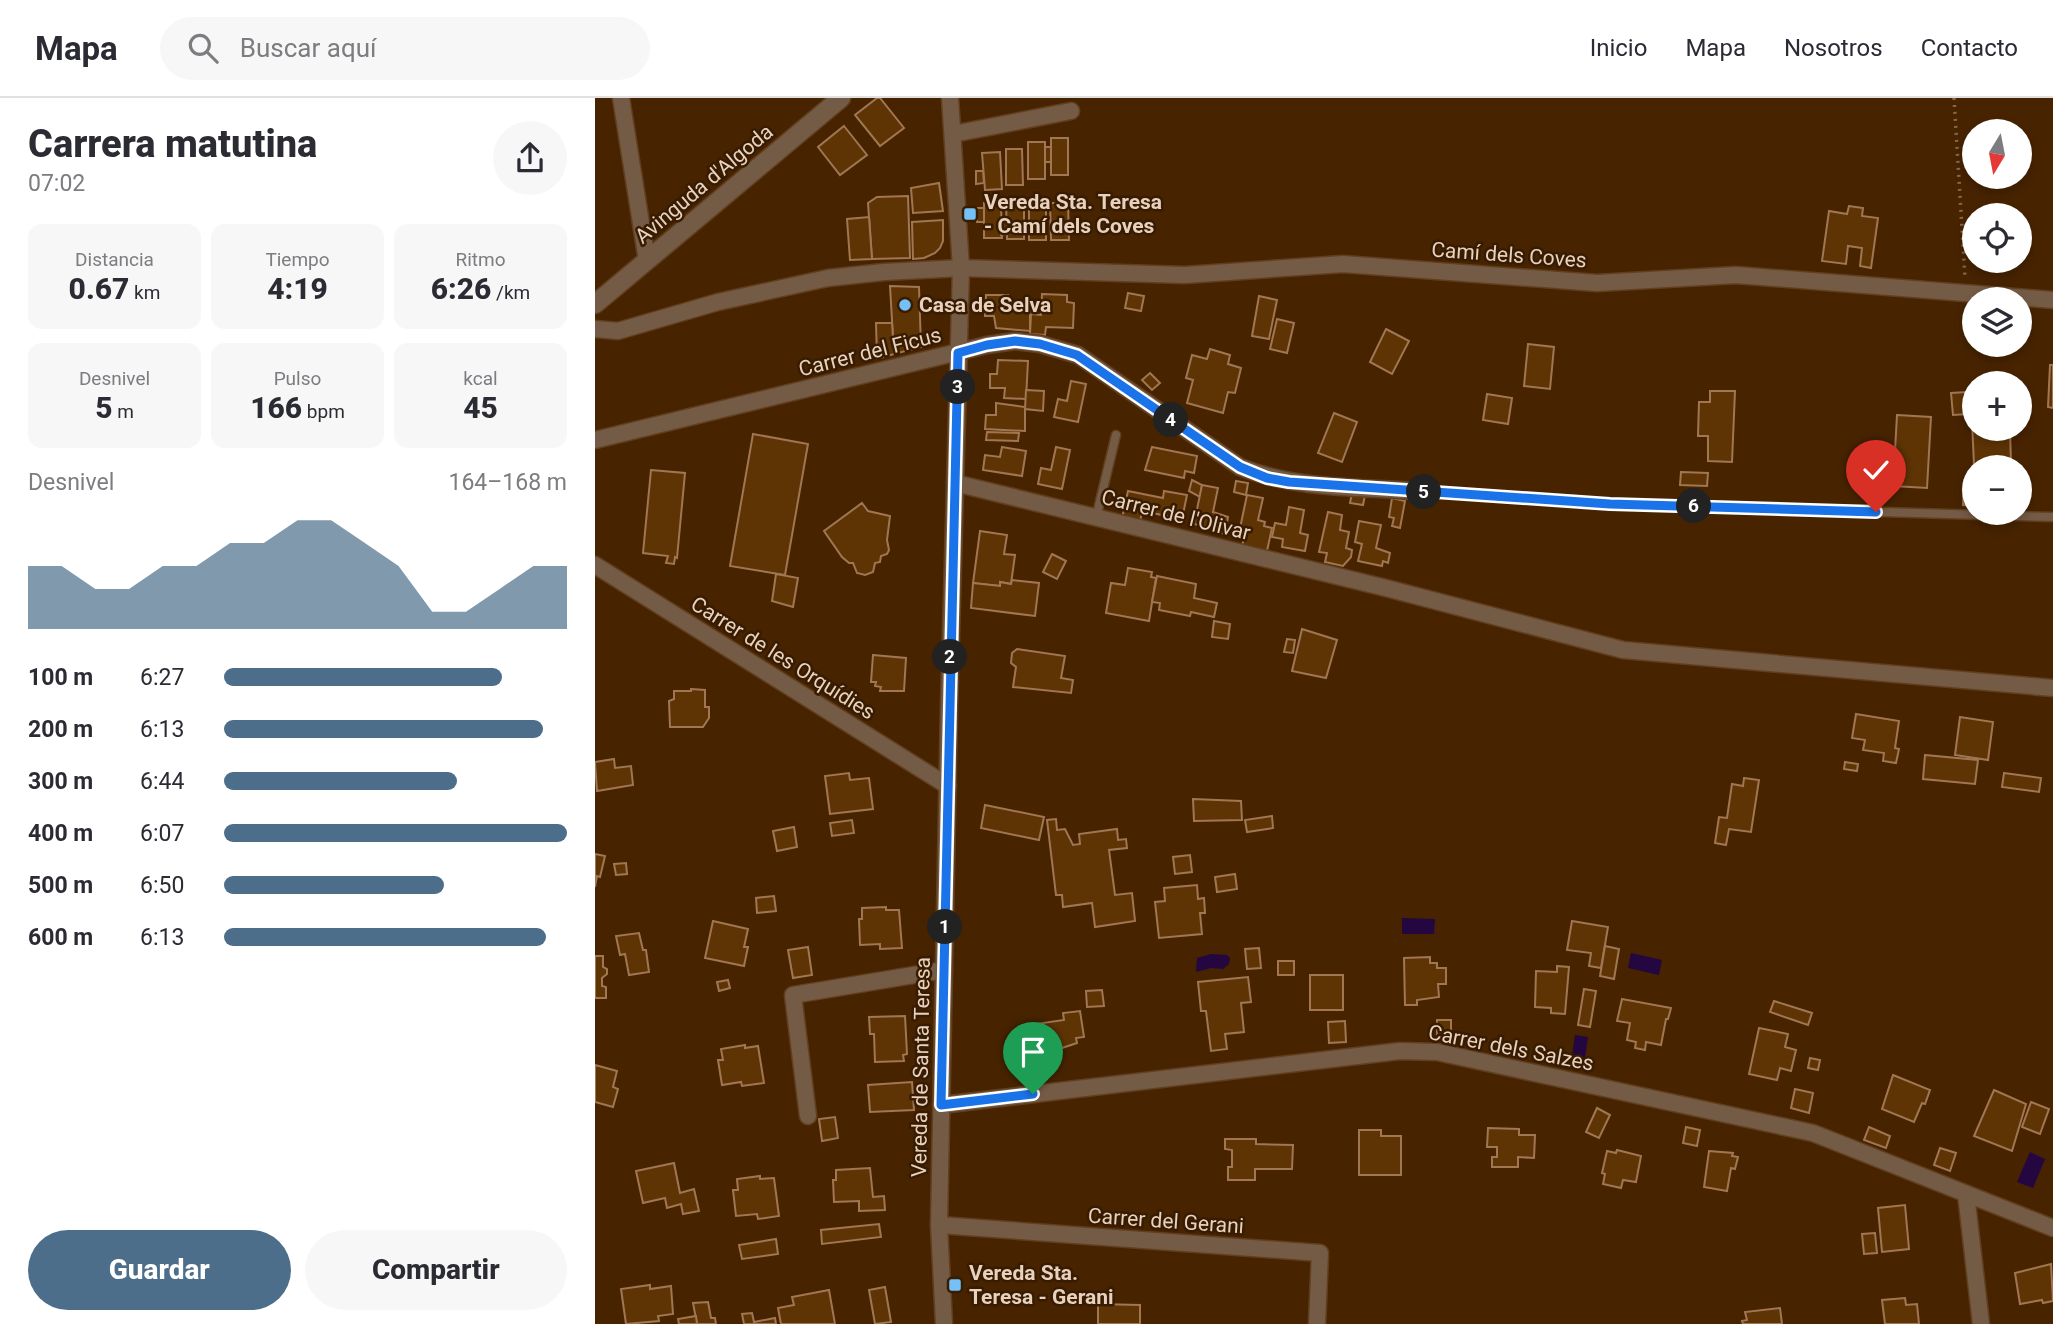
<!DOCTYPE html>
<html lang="es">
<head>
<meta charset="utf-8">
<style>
	body { margin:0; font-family:Roboto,sans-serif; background:#f7f7f7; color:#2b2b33; height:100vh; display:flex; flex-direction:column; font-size:26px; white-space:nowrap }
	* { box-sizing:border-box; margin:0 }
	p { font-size:23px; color:#7c7c81 }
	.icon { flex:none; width:38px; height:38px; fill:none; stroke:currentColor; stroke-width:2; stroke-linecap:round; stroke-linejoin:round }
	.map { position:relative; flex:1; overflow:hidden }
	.side { display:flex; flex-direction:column; background:#fff; width:595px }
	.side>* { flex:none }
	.needle { width:46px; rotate:190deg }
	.controls { position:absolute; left:1367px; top:21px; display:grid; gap:14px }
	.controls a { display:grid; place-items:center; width:70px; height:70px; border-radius:50%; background:#fff; box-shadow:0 4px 10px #0003; font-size:35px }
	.pin { position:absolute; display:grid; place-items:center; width:60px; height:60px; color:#fff; margin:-72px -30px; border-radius:50% 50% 50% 0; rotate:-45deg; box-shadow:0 0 7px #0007 }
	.pin .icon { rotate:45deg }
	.km { position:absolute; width:35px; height:35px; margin:-18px; border-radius:50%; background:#222; color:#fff; font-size:19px; line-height:35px; text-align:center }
	.round { display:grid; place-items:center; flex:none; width:74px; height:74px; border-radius:37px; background:#f7f7f7 }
	.summary { display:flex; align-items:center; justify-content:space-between; height:119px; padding:0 28px }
	h1 { font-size:38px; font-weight:800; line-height:52px }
	.metrics { display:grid; grid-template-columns:repeat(3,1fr); gap:10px; height:119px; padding:7px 28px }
	.metrics div { display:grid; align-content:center; border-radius:14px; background:#f7f7f7; text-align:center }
	.metrics b { font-size:30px; font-weight:800 }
	.metrics small { font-size:19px; font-weight:400 }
	.metrics p { font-size:19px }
	.chart { height:196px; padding:14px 28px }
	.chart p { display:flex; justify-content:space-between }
	.chart svg { width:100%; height:126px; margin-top:7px; fill:#4c6e8b; opacity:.7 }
	.button { display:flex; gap:14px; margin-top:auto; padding:14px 28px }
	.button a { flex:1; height:80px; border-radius:42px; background:#4c6e8b; color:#fff; font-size:28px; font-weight:800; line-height:80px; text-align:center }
	.button a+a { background:#f7f7f7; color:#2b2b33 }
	ul { padding:0 28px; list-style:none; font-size:23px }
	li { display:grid; grid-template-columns:112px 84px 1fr; align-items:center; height:52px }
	li i { height:18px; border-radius:9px; background:#4c6e8b }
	header { display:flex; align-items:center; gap:42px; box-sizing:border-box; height:98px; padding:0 35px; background:#fff; border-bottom:2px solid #e1e1e2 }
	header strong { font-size:33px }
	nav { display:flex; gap:38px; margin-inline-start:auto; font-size:24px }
	.search { width:490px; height:63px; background:#f7f7f7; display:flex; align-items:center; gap:18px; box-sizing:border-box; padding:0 24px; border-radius:38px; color:#7c7c81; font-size:26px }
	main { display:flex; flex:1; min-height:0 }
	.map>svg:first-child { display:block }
</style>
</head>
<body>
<header>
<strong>Mapa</strong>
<div class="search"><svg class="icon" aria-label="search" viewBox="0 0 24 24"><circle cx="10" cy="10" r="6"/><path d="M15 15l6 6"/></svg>Buscar aquí</div>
<nav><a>Inicio</a><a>Mapa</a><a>Nosotros</a><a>Contacto</a></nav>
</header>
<main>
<section class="side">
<div class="summary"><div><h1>Carrera matutina</h1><p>07:02</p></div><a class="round"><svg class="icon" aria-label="share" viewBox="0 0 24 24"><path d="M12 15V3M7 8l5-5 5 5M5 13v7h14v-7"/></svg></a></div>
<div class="metrics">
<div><p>Distancia</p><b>0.67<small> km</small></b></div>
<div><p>Tiempo</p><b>4:19</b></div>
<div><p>Ritmo</p><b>6:26<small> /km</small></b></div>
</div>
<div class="metrics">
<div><p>Desnivel</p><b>5<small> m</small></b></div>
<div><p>Pulso</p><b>166<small> bpm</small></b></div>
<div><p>kcal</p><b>45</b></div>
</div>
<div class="chart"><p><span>Desnivel</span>164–168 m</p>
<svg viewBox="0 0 160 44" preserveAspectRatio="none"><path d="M0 44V22L10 22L20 30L30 30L40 22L50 22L60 14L70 14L80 6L90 6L100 14L110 22L120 38L130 38L140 30L150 22L160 22V44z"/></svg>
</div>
<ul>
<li><b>100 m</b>6:27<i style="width:81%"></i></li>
<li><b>200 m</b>6:13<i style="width:93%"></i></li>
<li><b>300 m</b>6:44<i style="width:68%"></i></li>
<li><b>400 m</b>6:07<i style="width:100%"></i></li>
<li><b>500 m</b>6:50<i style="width:64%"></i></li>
<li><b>600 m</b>6:13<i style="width:94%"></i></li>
</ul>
<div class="button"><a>Guardar</a><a>Compartir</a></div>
</section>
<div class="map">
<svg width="1458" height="1226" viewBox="0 0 1458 1226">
	<rect width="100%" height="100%" fill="#472300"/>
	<!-- water -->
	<g fill="#240641">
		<path d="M807 820 840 821 839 836H807Z"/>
		<path d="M1036 855 1067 862 1064 877 1033 870Z"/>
		<path d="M616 856 632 857 635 860 634 866 628 871 616 870 601 874 602 860Z"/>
		<path d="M980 937 993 939 989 966 976 964Z"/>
		<path d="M1435 1054 1450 1061 1438 1090 1422 1084Z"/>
	</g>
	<!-- building -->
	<g fill="#5e3405" stroke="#a07653" stroke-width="2">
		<path d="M282 0H285L309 30 285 48 260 17Z"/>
		<path d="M249 28 272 57 245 77 223 49Z"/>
		<rect x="456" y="40" width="17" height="37"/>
		<rect x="433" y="44" width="17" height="37"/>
		<rect x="450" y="49" width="6" height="15"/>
		<path d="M411 51H427L428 87H411Z"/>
		<path d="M405 54 407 91 390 92 387 55Z"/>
		<path d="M381 73H388L389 85 381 86Z"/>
		<path d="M344 85 348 113 318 115 316 90Z"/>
		<path d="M313 98 315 160 277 161 273 105 282 99Z"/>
		<path d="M389 105H406L407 140H389Z"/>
		<path d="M411 105H429V141H412Z"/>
		<rect x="434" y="105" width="17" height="37"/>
		<path d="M455 105H473L474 142H456Z"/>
		<path d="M1254 108 1268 110 1267 118 1283 120 1276 170 1265 168 1267 150 1253 148 1251 166 1227 163 1234 113 1252 116Z"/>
		<rect x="382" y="110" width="7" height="14"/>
		<path d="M274 119 277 161 255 162 252 121Z"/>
		<path d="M406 120H412V136L406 137Z"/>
		<path d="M348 122V143L345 150 340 155 329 160 318 161 317 124Z"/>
		<path d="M295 188 324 189 326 249 299 256Z"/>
		<path d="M533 195 549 198 546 213 530 210Z"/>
		<path d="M447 196 472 197V204L479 205 478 230 451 229 450 237 435 236 436 216 446 217Z"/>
		<path d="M391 197H413V205L421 204V212H435V233L401 230 399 218H390Z"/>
		<path d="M664 198 682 202 674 241 657 238Z"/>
		<path d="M682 221 699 225 692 255 675 251Z"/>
		<path d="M281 225H297L299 256 282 261Z"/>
		<path d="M791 231 814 243 797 276 775 264Z"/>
		<path d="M933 246 959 249 955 291 929 288Z"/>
		<path d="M615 251 635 257 633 266 646 270 640 295 633 294 628 315 592 305 598 282 591 280 597 257 612 261Z"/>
		<path d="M403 262 433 263 431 301 409 300 410 290H395V276H402Z"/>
		<path d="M1455 267H1458V310L1453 309Z"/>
		<path d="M555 275 565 285 557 292 547 282Z"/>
		<path d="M476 283 491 286 483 324 459 319 463 301 472 303Z"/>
		<path d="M431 292 449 293 448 313 430 311Z"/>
		<path d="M1115 293H1140L1137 364 1113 363V338H1103L1104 304H1115Z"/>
		<path d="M1372 294 1374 316 1358 317 1356 295Z"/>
		<path d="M892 296 917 300 913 326 888 322Z"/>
		<path d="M1376 301H1379V331H1415L1416 366 1379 367Z"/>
		<path d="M401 305 430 309V333L390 331 391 317H401Z"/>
		<path d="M739 315 762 324 747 364 723 355Z"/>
		<path d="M1302 317 1336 319 1332 390 1298 388Z"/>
		<path d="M392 334 424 335 423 343 391 342Z"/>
		<path d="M158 336 213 346 190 477 135 468Z"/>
		<path d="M407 349 431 353 427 378 388 372 390 357 405 359Z"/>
		<path d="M461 349 475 352 467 391 443 386 446 370 456 372Z"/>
		<path d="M557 349 602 358 599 375 590 373 589 380 550 372Z"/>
		<path d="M56 372 90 375 82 460 80 459 79 466 71 465 73 458 48 455Z"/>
		<path d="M1086 374 1113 375 1112 388 1085 387Z"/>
		<path d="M597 382 607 387 605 399 594 393Z"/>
		<path d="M1369 382 1379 383V408L1368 407Z"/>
		<path d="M641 383 653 385 651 397 639 394Z"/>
		<path d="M607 387 623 390 618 414 633 419 630 436 622 434 623 431 599 426Z"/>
		<path d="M533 393 568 400 569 393 592 397 587 421 547 413 545 424 527 420Z"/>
		<path d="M757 395 770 397 768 407 755 405Z"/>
		<path d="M652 397 668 400 663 422 670 424 669 428 677 430 672 453 647 448 650 436 644 435Z"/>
		<path d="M797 400 810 403 805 430 797 428 799 420 794 419Z"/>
		<path d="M267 405 273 413 295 418 292 442 294 452 292 456 286 458 285 464 280 465 278 474 270 477 262 475 258 465H254L247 459 229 433Z"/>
		<path d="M694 409 709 412 705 435 713 437 710 453 687 449 688 441 677 439 680 425 691 427Z"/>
		<path d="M733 414 747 417 745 432 754 434 751 450 757 452 756 459 748 468 730 464 732 455 724 454Z"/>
		<path d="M764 423 786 427 781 450 795 455 793 465 788 463 787 468 763 463 767 446 760 444Z"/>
		<path d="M385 433 412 437 409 456 420 457 416 486 405 484V488L378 485Z"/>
		<path d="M457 456 471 463 462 481 448 474Z"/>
		<path d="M533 470 557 474 556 479 561 480 554 523 511 515 516 485 530 487Z"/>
		<path d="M181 476 203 480 198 509 177 503Z"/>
		<path d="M562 478 601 486 599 500 622 505 619 519 596 514 595 518 564 512 565 505 557 504Z"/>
		<path d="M417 482 444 485 440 518 376 510 378 485 405 488V484L416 486Z"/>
		<path d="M619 523 635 526 633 541 617 539Z"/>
		<path d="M707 531 742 542 731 580 697 573Z"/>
		<path d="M692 541 700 542 698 555 689 554Z"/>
		<path d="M422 551 470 558 466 580 478 582 476 595 418 589 421 569 416 565 417 555Z"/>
		<path d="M278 557 311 560 309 593H285L286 589 280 588 281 584H276Z"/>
		<path d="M96 591 110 592V609H114V620L108 629H75L74 603 79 601V593H96Z"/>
		<path d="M1261 616 1304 623 1300 650 1304 651 1301 665 1288 663 1289 655 1268 652 1270 642 1257 640Z"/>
		<path d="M1365 619 1398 624 1393 662 1360 657Z"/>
		<path d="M1330 657 1383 662 1380 686 1328 681Z"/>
		<path d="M19 661 20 670 36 668 38 687 2 693 0 664Z"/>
		<path d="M1250 664 1263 666 1262 673 1249 671Z"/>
		<path d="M254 675 255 682 274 680 278 711 235 716 230 678Z"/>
		<path d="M1409 675 1446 680 1444 694 1407 689Z"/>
		<path d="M1149 680 1164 682 1156 734 1134 731 1131 747 1120 745 1124 719 1132 720 1137 686 1148 688Z"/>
		<path d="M598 701 646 703 647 722 599 723Z"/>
		<path d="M390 707 449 719 444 742 386 730Z"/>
		<path d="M677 718 678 730 652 734 650 722Z"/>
		<path d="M461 721 462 732 470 731 478 747 485 746 484 736 522 731 523 742 531 741 532 750 514 752 520 797 537 795 540 823 500 829 497 805 468 809 467 797H461L452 722Z"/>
		<path d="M257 722 259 735 237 738 235 725Z"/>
		<path d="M199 729 202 749 182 753 178 733Z"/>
		<path d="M0 756 10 758 5 779 2 778 0 789Z"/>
		<path d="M595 757 597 774 580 776 578 759Z"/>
		<path d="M31 765 32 776 21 777 19 766Z"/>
		<path d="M640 776 642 791 622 794 620 779Z"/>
		<path d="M602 787 603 801 609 800 610 815H605L607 836 564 840 560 804 570 803 569 790Z"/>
		<path d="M179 798 181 813 162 815 161 800Z"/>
		<path d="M291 809V812H304L307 850 285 851V846L265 847 264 821H267V810Z"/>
		<path d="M118 823 153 831 149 849H153L149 868 110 860Z"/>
		<path d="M977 823 1013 829 1006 870 994 868 996 855 972 852Z"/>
		<path d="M44 835 48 852H51L54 874 34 877 30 856 25 857 21 838Z"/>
		<path d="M1010 848 1024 851 1019 881 1005 878Z"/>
		<path d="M213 849 217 877 198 880 193 852Z"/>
		<path d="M664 850 666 870 652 871 650 851Z"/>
		<path d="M0 858H8V869L12 871V876L7 880V888L11 889V900H0Z"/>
		<path d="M835 859V865H842V870H851V886H843L844 899 822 902V907H810L809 860Z"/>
		<rect x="683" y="863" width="16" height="14"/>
		<path d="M962 868 974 869 970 916 956 915V910L940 909 941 873 962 874Z"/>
		<rect x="715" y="877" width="33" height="35"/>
		<path d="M653 879 656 904 646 905 649 934 630 936 632 951 616 953 611 913H606L603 884Z"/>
		<path d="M133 882 135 890 124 893 122 884Z"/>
		<path d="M989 891 1001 893 995 929 983 927Z"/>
		<path d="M507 892 509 908 492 909 491 893Z"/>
		<path d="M1027 901 1076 910 1073 921H1071L1066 947 1051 944 1050 952 1040 950 1041 944 1032 942 1035 925 1022 923Z"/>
		<path d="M1179 903 1217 915 1213 927 1175 914Z"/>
		<path d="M485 913 489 939 481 940 482 945 464 951 466 960 429 965 426 939 442 936 441 926 469 922 468 915Z"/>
		<path d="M310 918 312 956 308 957 309 963 280 964 279 936H275L274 919Z"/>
		<rect x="842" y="922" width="14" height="16"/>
		<path d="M750 923 751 944 734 945 733 924Z"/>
		<path d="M1164 930 1193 936 1190 949 1201 952 1196 973 1185 970 1182 982 1154 976Z"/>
		<path d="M150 947V950L163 948 169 985 147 988 146 984 127 987 123 962H128L126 951Z"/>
		<path d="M1215 960 1225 962 1223 972 1213 970Z"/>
		<path d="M0 967 22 973 18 989 23 991 18 1009 0 1004Z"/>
		<path d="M1298 977 1335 992 1330 1006 1327 1005 1319 1024 1287 1011Z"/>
		<path d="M317 984 319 1012 275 1014 273 987Z"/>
		<path d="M1200 991 1218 995 1214 1015 1196 1010Z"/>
		<path d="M1399 992 1431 1006 1417 1053 1379 1038Z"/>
		<path d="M1436 1004 1454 1011 1445 1036 1427 1029Z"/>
		<path d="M1002 1010 1015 1017 1004 1040 991 1034Z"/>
		<path d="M240 1019 243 1040 227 1043 224 1021Z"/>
		<path d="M1091 1029 1105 1032 1102 1048 1088 1045Z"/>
		<path d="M1274 1029 1295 1038 1291 1050 1269 1042Z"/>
		<path d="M893 1030 924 1031V1037H940L939 1060 923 1059V1069H897V1059H902V1049H892Z"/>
		<path d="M764 1032H786V1038H806V1077H764Z"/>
		<path d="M630 1041H661V1046L698 1047 697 1071H660V1082H633V1069H637V1052L630 1051Z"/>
		<path d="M1345 1050 1361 1055 1355 1073 1339 1067Z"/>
		<path d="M1022 1052 1046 1058 1041 1084 1028 1082 1026 1090 1008 1086 1010 1076 1007 1075 1012 1053 1021 1055Z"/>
		<path d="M1114 1053 1138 1055 1137 1058 1143 1059 1140 1071 1136 1070 1132 1093 1109 1089Z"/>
		<path d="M79 1065 85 1095 99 1091 104 1113 88 1116 86 1106 72 1110 70 1100 48 1105 41 1073Z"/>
		<path d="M275 1070 278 1099 289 1098 290 1112 264 1113V1103L239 1104 238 1082H241V1072Z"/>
		<path d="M165 1078V1081L179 1080 184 1118 163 1121 162 1116 141 1118 138 1092H143L142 1081Z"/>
		<path d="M1310 1107 1314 1151 1287 1154 1283 1110Z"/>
		<path d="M284 1126 286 1139 227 1146 226 1132Z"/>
		<path d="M1280 1135 1282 1155 1269 1156 1267 1136Z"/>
		<path d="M181 1141 183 1156 147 1161 144 1147Z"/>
		<path d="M1456 1166 1458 1203 1448 1205 1447 1202 1425 1206 1420 1175Z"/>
		<path d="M55 1187V1191L76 1188 78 1216 63 1218 64 1223 31 1226 26 1191Z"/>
		<path d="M290 1189 296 1224 280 1226 274 1192Z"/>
		<path d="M234 1192 240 1226H186L183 1210 199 1207 197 1199Z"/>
		<path d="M1310 1200 1311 1207 1322 1206 1324 1226H1290L1287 1202Z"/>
		<path d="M113 1204 116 1220H120L121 1226H102L98 1205Z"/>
		<path d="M503 1206 545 1207V1226H503Z"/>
		<path d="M1185 1210 1187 1226H1148L1147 1223 1152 1222 1150 1214Z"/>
		<path d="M157 1215 159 1224 180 1220 181 1226H149L147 1216Z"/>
		<path d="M101 1218 102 1226H84L83 1221Z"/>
	</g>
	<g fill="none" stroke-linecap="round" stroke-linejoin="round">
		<!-- service casing -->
		<g stroke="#613f1e" stroke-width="11">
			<g id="service">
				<path d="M819 393 1015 406 1458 419"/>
				<path d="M501 420 521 337"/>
			</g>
		</g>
		<!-- minor casing -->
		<g stroke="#613f1e" stroke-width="19">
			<g id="minor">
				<path d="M26 0 52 163"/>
				<path d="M358 36 476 13"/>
				<path d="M0 231 23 233 123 204 233 180 289 174 366 170 590 177 748 166 1002 185 1141 177 1458 202"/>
				<path d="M0 342 392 247 420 243 445 246 483 257 645 369C700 391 761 389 819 393"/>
				<path d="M360 385 791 490 1028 552 1458 590"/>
				<path d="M0 467 353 688"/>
				<path d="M346 1007 805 953 842 954 1218 1035 1458 1130"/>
				<path d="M213 1018 198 897 349 872"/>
				<path d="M1371 1096 1386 1226"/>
				<path d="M344 1127 725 1155 722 1226"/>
				<path d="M349 1226 344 1127 354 609 366 170 355 0"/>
			</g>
		</g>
		<!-- tertiary casing -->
		<g stroke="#613f1e" stroke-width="21">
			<path id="tertiary" d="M0 206 246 0"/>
		</g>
		<!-- path -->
		<path stroke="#86674a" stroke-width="3.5" stroke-dasharray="2 5" stroke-linecap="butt" d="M1359 0 1370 179"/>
		<!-- service -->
		<use href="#service" stroke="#745b46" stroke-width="8"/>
		<!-- minor -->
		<use href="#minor" stroke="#745b46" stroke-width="16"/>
		<!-- tertiary -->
		<use href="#tertiary" stroke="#745b46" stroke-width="18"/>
	</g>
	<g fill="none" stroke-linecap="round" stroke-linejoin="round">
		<!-- route casing -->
		<g stroke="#fff" stroke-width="14">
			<path id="route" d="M438 996 346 1007 363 255 392 247 420 243 445 246 482 257 645 369 672 380 694 384 1015 406 1281 414"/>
		</g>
		<!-- route -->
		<use href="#route" stroke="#1a73e8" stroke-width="9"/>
	</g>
	<!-- markers -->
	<g fill="#75c0f6" stroke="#371c01" stroke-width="2.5">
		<rect x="368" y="109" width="14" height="14" rx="3.5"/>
		<circle cx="310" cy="207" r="7"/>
		<rect x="353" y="1180" width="14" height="14" rx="3.5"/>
	</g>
	<g text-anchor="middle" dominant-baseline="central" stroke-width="5" stroke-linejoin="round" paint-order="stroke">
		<!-- street labels -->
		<g font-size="21" fill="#e8d1be" stroke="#371c01">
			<text transform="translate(109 86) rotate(-40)">Avinguda d'Algoda</text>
			<text transform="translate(914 157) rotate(4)">Camí dels Coves</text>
			<text transform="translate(275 254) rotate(-14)">Carrer del Ficus</text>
			<text transform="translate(581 417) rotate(14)">Carrer de l'Olivar</text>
			<text transform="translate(188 560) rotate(32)">Carrer de les Orquídies</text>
			<text transform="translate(916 950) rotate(11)">Carrer dels Salzes</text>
			<text transform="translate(326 969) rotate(-89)">Vereda de Santa Teresa</text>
			<text transform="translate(571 1123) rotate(4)">Carrer del Gerani</text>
		</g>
		<!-- poi labels -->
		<g font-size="21" font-weight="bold" fill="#e8d1be" stroke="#371c01" text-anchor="start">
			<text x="389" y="104">Vereda Sta. Teresa<tspan x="389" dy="24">- Camí dels Coves</tspan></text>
			<text x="324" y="207">Casa de Selva</text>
			<text x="374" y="1175">Vereda Sta.<tspan x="374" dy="24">Teresa - Gerani</tspan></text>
		</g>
	</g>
</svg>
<div class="controls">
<a><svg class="needle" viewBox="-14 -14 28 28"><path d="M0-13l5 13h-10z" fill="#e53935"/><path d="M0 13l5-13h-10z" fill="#7c7c81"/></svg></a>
<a><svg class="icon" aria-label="locate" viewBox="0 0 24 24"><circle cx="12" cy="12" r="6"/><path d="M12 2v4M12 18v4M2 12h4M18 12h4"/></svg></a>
<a><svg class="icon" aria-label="layers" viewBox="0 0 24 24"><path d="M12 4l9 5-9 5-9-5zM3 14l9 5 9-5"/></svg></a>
<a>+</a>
<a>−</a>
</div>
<div class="pin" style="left:438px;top:996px;background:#1e9e55"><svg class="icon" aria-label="arrive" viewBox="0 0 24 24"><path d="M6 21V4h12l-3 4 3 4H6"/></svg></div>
<div class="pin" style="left:1281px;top:414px;background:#d93025"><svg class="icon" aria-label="check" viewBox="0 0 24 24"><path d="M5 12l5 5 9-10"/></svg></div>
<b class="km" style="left:350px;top:829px">1</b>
<b class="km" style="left:355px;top:559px">2</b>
<b class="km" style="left:363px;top:289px">3</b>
<b class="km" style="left:576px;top:322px">4</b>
<b class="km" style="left:829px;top:394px">5</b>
<b class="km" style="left:1099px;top:408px">6</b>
</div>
</main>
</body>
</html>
